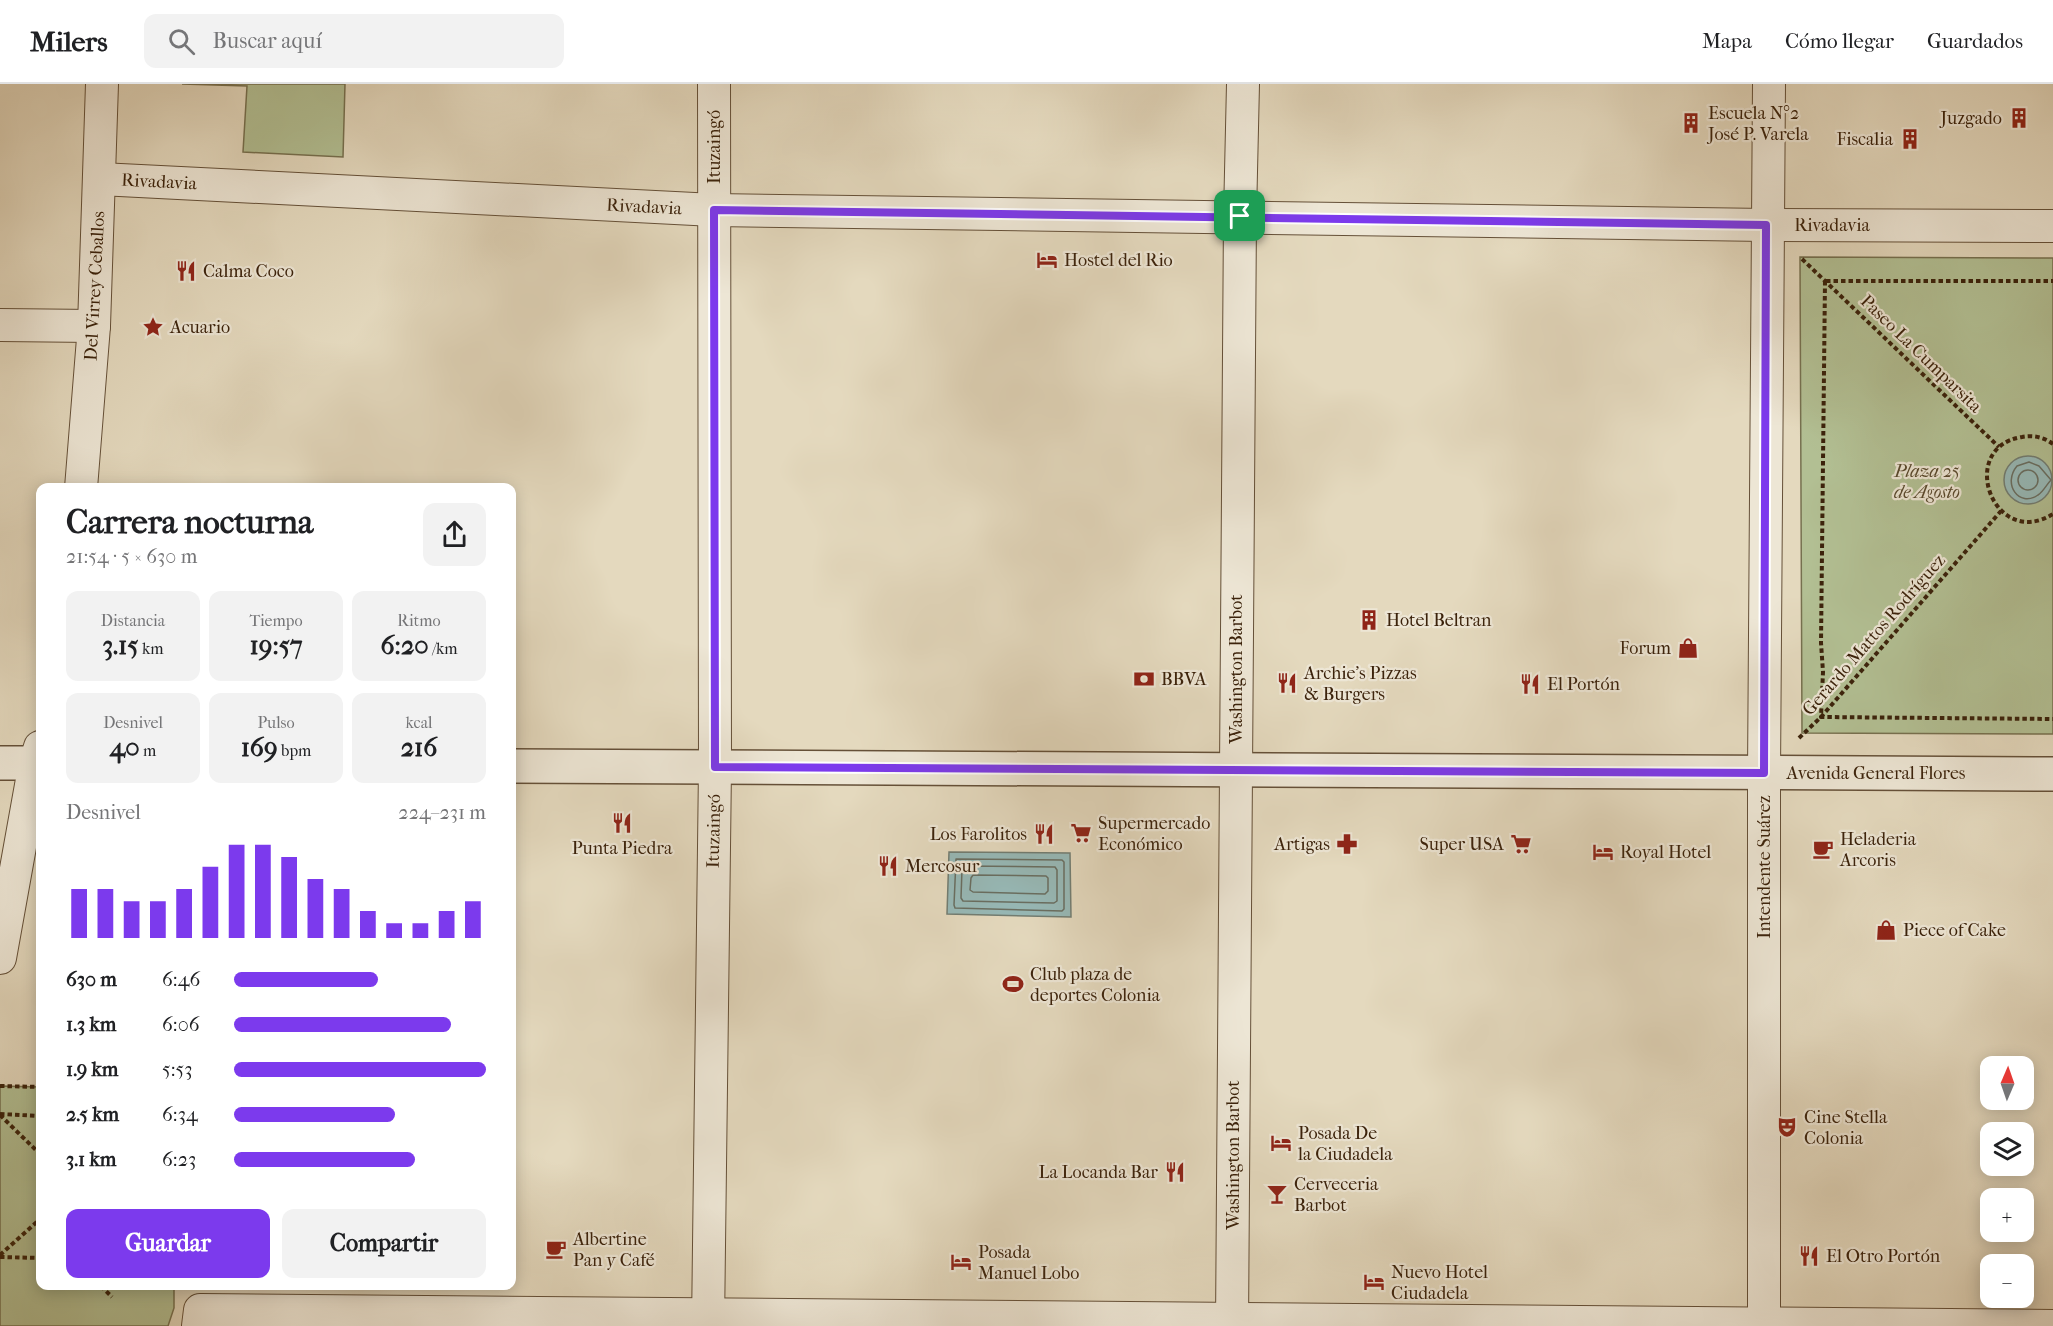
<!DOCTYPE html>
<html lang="es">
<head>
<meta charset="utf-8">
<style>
	body { margin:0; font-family:"IM FELL French Canon",serif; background:#f2f2f2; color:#202124; height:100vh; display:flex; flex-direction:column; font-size:22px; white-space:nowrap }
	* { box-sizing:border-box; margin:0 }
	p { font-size:20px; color:#757577 }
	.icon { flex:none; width:33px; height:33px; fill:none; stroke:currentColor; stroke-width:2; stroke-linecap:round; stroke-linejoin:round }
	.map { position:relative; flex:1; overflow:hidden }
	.side { position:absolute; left:36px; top:399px; width:480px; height:807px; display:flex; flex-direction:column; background:#fff; border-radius:12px; box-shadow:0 3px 15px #0003 }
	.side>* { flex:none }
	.needle { width:39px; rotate:2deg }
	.controls { position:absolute; left:1980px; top:972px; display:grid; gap:12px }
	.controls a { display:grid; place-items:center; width:54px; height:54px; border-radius:12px; background:#fff; box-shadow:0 3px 15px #0003; font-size:30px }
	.pin { position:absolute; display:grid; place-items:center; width:51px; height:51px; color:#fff; margin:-26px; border-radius:12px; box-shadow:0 3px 9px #0006 }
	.round { display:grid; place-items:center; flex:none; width:63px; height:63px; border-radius:12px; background:#f2f2f2 }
	.summary { display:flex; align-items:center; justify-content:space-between; height:102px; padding:0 30px }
	h1 { font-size:33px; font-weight:800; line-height:45px }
	.metrics { display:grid; grid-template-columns:repeat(3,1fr); gap:9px; height:102px; padding:6px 30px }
	.metrics div { display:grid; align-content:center; border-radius:12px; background:#f2f2f2; text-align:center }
	.metrics b { font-size:26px; font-weight:800 }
	.metrics small { font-size:16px; font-weight:400 }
	.metrics p { font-size:16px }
	.chart { height:168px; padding:12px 30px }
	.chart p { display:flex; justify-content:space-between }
	.chart svg { width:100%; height:108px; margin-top:6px; stroke:#7c3aed; stroke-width:6 }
	.cta { display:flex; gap:12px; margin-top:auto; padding:12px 30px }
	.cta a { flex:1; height:69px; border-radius:12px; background:#7c3aed; color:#fff; font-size:24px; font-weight:800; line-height:69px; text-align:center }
	.cta a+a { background:#f2f2f2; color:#202124 }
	ul { padding:0 30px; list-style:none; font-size:20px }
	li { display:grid; grid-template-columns:96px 72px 1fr; align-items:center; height:45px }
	li i { height:15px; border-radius:8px; background:#7c3aed }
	header { display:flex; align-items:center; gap:36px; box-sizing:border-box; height:84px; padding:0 30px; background:#fff; border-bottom:2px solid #e0e0e0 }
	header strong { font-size:28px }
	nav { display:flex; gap:33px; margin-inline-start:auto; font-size:21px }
	.search { width:420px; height:54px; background:#f2f2f2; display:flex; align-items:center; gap:15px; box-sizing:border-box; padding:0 21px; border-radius:12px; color:#757577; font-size:22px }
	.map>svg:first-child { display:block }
</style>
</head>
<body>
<header>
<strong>Milers</strong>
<div class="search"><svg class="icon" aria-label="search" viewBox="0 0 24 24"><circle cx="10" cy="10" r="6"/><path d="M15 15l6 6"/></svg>Buscar aquí</div>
<nav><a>Mapa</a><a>Cómo llegar</a><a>Guardados</a></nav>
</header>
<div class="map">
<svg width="2053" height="1242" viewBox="0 0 2053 1242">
	<rect width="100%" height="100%" fill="#e4d9be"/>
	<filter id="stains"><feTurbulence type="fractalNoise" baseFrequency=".00333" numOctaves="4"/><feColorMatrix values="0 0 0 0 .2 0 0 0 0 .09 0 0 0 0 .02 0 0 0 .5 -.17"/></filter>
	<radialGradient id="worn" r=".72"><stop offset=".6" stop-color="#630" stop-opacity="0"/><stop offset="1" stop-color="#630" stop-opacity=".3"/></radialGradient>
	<!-- green -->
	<g fill="#b2bf93" stroke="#76704f" stroke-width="1.5">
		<path d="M182 0H345L343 73 243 68 247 2Z"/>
		<path d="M1800 173 2053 174V650L1802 649Z"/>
		<path d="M0 1002 40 1003V1202H174V1224L168 1242H0Z"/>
	</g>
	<!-- water -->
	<g fill="#97b9b7" stroke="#727d72" stroke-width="1.5">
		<circle cx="2028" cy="396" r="24"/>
		<path d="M949 768 1070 769 1071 833 947 830Z"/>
	</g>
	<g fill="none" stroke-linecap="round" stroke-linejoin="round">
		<!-- shore -->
		<g stroke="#696e61" stroke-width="1.5">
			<path d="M2029 378 2039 382 2051 396C2047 400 2043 408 2038 411 2019 424 2002 400 2017 382Z"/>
			<circle cx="2028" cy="396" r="10"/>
			<path d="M956 775 1062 776 1064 778V825L1062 827 955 824 954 821Z"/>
			<path d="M964 782 1055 783 1057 786V817L1054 819 963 817 961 814 962 785Z"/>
			<path d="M973 791 1046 792 1048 794V807L1045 810 973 808 970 806 971 794Z"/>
		</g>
		<!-- minor casing -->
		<g stroke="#655038" stroke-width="34">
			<g id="minor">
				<path d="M100 95 714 126 1766 141 2053 142"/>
				<path d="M0 241 94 242"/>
				<path d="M81 404 94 242 102 0"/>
				<path d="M0 874 35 679 40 663"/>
				<path d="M198 1242 200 1226 2053 1242"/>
				<path d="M708 1242 715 683 714 0"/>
				<path d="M1232 1242 1240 132 1243 0"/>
				<path d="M1764 1242V689L1769 0"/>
			</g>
		</g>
		<!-- tertiary casing -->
		<g stroke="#655038" stroke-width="36">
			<g id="tertiary">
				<path d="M0 679H40"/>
				<path d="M512 682 2053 690"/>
			</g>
		</g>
		<!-- path -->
		<g stroke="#3b220b" stroke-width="4" stroke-dasharray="4.5 3" stroke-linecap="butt">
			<path d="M1802 175 1999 363"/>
			<path d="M1825 197 1821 559 1823 588 1821 633 2053 635"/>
			<path d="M1826 197H2053"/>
			<path d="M2053 360C2044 353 2033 351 2022 353 1956 363 1993 467 2053 430"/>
			<path d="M1799 654 1821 633 2001 427"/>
			<path d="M0 1002 40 1003"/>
			<path d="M0 1030 40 1032"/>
			<path d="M0 1031 40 1070"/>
			<path d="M0 1171 40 1135"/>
			<path d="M0 1173 40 1174"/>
			<path d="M101 1202 112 1213"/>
		</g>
		<!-- minor -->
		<use href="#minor" stroke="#ede6d5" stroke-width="32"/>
		<!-- tertiary -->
		<use href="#tertiary" stroke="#ede6d5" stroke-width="33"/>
	</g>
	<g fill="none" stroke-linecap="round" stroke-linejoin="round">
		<!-- route casing -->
		<g stroke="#fff" stroke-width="12">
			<path id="route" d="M714 126 1766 141 1764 689 715 683Z"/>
		</g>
		<!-- route -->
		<use href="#route" stroke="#7c3aed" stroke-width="8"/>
	</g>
	<!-- icons -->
	<defs>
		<g id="building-bare" transform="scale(1.62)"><path d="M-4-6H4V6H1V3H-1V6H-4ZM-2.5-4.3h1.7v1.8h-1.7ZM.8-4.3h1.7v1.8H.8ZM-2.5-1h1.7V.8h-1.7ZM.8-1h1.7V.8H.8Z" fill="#8f2418" stroke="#ede6d5" stroke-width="2.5" paint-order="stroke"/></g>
		<g id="hotel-bare" transform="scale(1.62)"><path d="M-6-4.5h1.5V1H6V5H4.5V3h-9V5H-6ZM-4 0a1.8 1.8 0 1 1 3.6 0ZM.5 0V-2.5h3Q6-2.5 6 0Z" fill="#8f2418" stroke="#ede6d5" stroke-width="2.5" paint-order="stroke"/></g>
		<g id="restaurant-bare" transform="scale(1.62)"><path d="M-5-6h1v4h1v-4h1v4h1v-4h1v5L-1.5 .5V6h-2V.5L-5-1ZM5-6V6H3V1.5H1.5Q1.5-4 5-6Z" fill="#8f2418" stroke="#ede6d5" stroke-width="2.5" paint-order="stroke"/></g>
		<g id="sight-bare" transform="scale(1.62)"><path d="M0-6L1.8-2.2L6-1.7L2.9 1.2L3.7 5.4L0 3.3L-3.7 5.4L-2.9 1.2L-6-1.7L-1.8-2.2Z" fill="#8f2418" stroke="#ede6d5" stroke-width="2.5" paint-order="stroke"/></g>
		<g id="shop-bare" transform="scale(1.62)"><path d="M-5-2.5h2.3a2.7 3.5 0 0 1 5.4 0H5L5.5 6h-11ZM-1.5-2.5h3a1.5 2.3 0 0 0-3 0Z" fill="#8f2418" stroke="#ede6d5" stroke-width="2.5" paint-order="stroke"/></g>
		<g id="bank-bare" transform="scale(1.62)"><path d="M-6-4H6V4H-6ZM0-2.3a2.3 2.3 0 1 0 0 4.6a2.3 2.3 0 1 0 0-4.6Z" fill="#8f2418" stroke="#ede6d5" stroke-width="2.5" paint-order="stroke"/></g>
		<g id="supermarket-bare" transform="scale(1.62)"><path d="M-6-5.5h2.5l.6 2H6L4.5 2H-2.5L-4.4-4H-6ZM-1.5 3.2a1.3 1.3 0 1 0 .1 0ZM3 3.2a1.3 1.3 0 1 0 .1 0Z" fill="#8f2418" stroke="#ede6d5" stroke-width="2.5" paint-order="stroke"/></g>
		<g id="pharmacy-bare" transform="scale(1.62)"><path d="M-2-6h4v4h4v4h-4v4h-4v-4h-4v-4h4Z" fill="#8f2418" stroke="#ede6d5" stroke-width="2.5" paint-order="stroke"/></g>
		<g id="cafe-bare" transform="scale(1.62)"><path d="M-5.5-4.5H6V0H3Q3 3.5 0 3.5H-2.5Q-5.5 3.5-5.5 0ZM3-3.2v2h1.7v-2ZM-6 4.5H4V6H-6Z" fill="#8f2418" stroke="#ede6d5" stroke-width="2.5" paint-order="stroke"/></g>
		<g id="stadium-bare" transform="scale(1.62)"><path d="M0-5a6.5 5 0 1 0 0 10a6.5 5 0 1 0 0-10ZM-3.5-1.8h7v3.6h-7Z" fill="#8f2418" stroke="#ede6d5" stroke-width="2.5" paint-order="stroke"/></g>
		<g id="theatre-bare" transform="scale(1.62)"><path d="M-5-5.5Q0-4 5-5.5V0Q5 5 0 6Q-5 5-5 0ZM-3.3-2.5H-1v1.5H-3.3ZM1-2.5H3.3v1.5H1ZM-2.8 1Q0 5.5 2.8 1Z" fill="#8f2418" stroke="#ede6d5" stroke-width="2.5" paint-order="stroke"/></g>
		<g id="bar-bare" transform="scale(1.62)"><path d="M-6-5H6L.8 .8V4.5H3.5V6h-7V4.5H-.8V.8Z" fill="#8f2418" stroke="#ede6d5" stroke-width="2.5" paint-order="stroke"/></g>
	</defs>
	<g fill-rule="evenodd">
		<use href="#building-bare" x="2019" y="34"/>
		<use href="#building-bare" x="1691" y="39"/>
		<use href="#building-bare" x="1910" y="55"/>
		<use href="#hotel-bare" x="1047" y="176"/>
		<use href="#restaurant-bare" x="186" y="187"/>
		<use href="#sight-bare" x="153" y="243"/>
		<use href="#building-bare" x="1369" y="536"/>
		<use href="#shop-bare" x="1688" y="564"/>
		<use href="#bank-bare" x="1144" y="595"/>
		<use href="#restaurant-bare" x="1287" y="599"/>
		<use href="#restaurant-bare" x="1530" y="600"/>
		<use href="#restaurant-bare" x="622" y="739"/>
		<use href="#supermarket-bare" x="1081" y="749"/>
		<use href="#restaurant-bare" x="1044" y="750"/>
		<use href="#pharmacy-bare" x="1347" y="760"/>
		<use href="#supermarket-bare" x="1521" y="760"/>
		<use href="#cafe-bare" x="1823" y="765"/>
		<use href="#hotel-bare" x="1603" y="768"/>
		<use href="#restaurant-bare" x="888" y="782"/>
		<use href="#shop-bare" x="1886" y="846"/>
		<use href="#stadium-bare" x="1013" y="900"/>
		<use href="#theatre-bare" x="1787" y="1043"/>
		<use href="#hotel-bare" x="1281" y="1059"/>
		<use href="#restaurant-bare" x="1175" y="1088"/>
		<use href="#bar-bare" x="1277" y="1110"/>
		<use href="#cafe-bare" x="556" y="1165"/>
		<use href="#restaurant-bare" x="1809" y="1172"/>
		<use href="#hotel-bare" x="961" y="1178"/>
		<use href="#hotel-bare" x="1374" y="1198"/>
	</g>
	<g text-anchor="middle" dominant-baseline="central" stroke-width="4.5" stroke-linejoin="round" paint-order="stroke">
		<!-- poi labels -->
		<g font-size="18" fill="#3b220b" stroke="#ede6d5" text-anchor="start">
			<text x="1708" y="29">Escuela N°2<tspan x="1708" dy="21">José P. Varela</tspan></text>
			<text x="2002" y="34" text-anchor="end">Juzgado</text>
			<text x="1893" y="55" text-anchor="end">Fiscalia</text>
			<text x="1064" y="176">Hostel del Rio</text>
			<text x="203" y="187">Calma Coco</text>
			<text x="170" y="243">Acuario</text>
			<text x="1386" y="536">Hotel Beltran</text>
			<text x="1671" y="564" text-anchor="end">Forum</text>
			<text x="1304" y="589">Archie's Pizzas<tspan x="1304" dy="21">&amp; Burgers</tspan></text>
			<text x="1161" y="595">BBVA</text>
			<text x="1547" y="600">El Portón</text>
			<text x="1098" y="739">Supermercado<tspan x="1098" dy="21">Económico</tspan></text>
			<text x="1027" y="750" text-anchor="end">Los Farolitos</text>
			<text x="1840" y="755">Heladeria<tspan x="1840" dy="21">Arcoris</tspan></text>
			<text x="1330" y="760" text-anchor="end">Artigas</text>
			<text x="1504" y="760" text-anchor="end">Super USA</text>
			<text x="622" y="764" text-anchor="middle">Punta Piedra</text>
			<text x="1620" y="768">Royal Hotel</text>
			<text x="905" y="782">Mercosur</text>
			<text x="1903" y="846">Piece of Cake</text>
			<text x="1030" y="890">Club plaza de<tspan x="1030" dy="21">deportes Colonia</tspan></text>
			<text x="1804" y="1033">Cine Stella<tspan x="1804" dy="21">Colonia</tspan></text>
			<text x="1298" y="1049">Posada De<tspan x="1298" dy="21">la Ciudadela</tspan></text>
			<text x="1158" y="1088" text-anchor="end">La Locanda Bar</text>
			<text x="1294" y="1100">Cerveceria<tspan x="1294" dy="21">Barbot</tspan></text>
			<text x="573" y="1155">Albertine<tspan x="573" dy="21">Pan y Café</tspan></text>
			<text x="978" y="1168">Posada<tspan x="978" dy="21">Manuel Lobo</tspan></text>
			<text x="1826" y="1172">El Otro Portón</text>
			<text x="1391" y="1188">Nuevo Hotel<tspan x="1391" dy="21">Ciudadela</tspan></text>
		</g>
		<!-- street labels -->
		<g font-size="18" fill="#3b220b" stroke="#ede6d5">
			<text transform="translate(714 63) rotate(-90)">Ituzaingó</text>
			<text transform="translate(159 98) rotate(3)">Rivadavia</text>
			<text transform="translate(644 123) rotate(3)">Rivadavia</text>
			<text x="1832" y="141">Rivadavia</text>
			<text transform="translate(95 202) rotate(-87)">Del Virrey Ceballos</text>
			<text transform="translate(1921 270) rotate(44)">Paseo La Cumparsita</text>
			<text transform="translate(1874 551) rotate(-49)">Gerardo Mattos Rodríguez</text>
			<text transform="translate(1236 585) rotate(-90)">Washington Barbot</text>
			<text x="1876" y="689">Avenida General Flores</text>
			<text transform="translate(714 747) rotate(-89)">Ituzaingó</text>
			<text transform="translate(1764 783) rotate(-90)">Intendente Suárez</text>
			<text transform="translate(1233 1071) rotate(-90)">Washington Barbot</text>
		</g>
		<!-- park labels -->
		<g font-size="18" font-style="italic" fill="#59492d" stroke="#ede6d5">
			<text x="1927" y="387">Plaza 25<tspan x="1927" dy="21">de Agosto</tspan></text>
		</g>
	</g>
	<rect width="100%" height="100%" filter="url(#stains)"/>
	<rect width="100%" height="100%" fill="url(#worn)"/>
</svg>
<div class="controls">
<a><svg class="needle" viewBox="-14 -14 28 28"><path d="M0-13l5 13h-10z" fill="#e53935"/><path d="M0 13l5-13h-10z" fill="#757577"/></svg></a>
<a><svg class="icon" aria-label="layers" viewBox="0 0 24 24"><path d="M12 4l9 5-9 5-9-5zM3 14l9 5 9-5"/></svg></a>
<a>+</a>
<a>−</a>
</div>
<div class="pin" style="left:1240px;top:132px;background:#1e9e55"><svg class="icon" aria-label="arrive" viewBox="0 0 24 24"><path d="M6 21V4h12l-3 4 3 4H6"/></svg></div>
<section class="side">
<div class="summary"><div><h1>Carrera nocturna</h1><p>21:54 · 5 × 630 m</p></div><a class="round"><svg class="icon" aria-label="share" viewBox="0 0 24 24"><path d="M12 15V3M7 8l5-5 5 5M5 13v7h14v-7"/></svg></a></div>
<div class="metrics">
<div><p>Distancia</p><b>3.15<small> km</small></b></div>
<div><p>Tiempo</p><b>19:57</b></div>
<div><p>Ritmo</p><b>6:20<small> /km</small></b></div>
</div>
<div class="metrics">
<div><p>Desnivel</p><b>40<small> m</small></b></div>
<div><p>Pulso</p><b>169<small> bpm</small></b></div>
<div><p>kcal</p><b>216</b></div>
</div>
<div class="chart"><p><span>Desnivel</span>224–231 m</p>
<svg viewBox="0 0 160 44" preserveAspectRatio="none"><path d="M5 44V24M15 44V24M25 44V29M35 44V29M45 44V24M55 44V15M65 44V6M75 44V6M85 44V11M95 44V20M105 44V24M115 44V33M125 44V38M135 44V38M145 44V33M155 44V29"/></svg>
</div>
<ul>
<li><b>630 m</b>6:46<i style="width:57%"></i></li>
<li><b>1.3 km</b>6:06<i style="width:86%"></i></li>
<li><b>1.9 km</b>5:53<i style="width:100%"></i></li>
<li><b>2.5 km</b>6:34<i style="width:64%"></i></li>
<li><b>3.1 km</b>6:23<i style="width:72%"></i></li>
</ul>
<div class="cta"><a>Guardar</a><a>Compartir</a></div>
</section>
</div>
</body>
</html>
